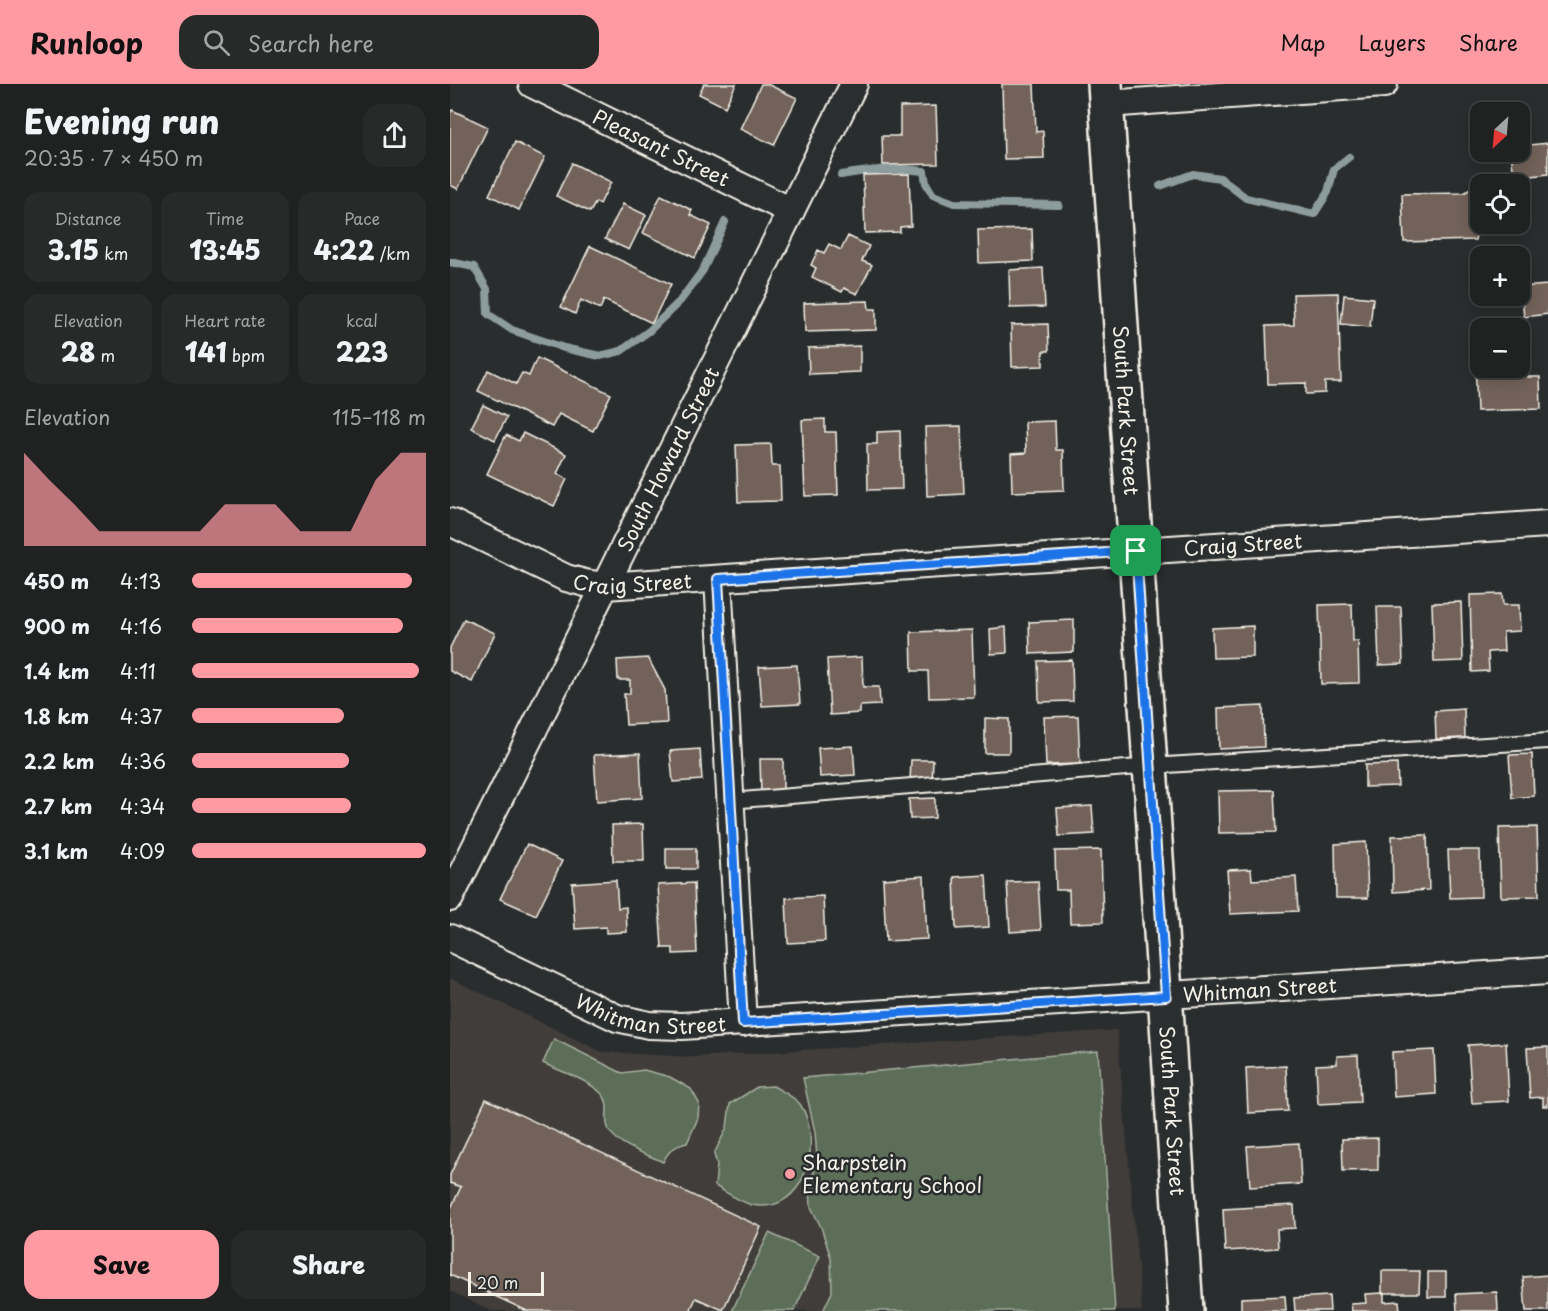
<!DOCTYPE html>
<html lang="en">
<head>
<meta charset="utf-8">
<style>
	body { margin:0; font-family:"Playpen Sans",sans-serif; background:#282a2a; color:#f1f3f6; height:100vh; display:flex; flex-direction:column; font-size:22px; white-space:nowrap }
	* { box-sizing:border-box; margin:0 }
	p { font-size:20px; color:#a2a4a5 }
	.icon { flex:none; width:33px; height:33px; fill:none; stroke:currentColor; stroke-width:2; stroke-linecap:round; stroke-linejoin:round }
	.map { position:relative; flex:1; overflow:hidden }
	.drawer { display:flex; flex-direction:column; background:#202222; width:450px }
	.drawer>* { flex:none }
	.needle { width:39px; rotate:206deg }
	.controls { position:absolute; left:1020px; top:18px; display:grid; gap:12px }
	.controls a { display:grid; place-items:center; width:60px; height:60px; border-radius:12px; background:#202222; box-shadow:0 3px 15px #0003,0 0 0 2px #3d3f40; font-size:30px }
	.scale { position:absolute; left:18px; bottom:15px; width:76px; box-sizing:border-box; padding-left:6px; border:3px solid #f4f1e8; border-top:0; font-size:16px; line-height:21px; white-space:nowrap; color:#f4f1e8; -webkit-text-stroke:4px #2a2d2e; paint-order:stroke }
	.pin { position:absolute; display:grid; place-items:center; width:51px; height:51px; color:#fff; margin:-26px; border-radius:12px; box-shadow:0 3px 9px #0006 }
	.round { display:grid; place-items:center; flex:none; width:63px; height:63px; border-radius:18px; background:#282a2a }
	.head { display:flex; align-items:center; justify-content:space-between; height:102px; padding:0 24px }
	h1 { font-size:33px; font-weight:800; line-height:45px }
	.stats { display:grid; grid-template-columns:repeat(3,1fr); gap:9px; height:102px; padding:6px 24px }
	.stats div { display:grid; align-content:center; border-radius:15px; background:#282a2a; text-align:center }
	.stats b { font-size:26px; font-weight:800 }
	.stats small { font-size:16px; font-weight:400 }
	.stats p { font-size:16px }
	.chart { height:168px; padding:12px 24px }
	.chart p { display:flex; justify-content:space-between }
	.chart svg { width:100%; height:108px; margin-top:6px; fill:#ff9aa2; opacity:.7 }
	.button { display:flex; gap:12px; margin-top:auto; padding:12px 24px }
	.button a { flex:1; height:69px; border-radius:18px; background:#ff9aa2; color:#111; font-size:24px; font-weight:800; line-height:69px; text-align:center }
	.button a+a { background:#282a2a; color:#f1f3f6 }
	ul { padding:0 24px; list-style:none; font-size:20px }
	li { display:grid; grid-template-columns:96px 72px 1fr; align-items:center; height:45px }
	li i { height:15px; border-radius:8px; background:#ff9aa2 }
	header { display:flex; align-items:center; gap:36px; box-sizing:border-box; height:84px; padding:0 30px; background:#ff9aa2; color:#111 }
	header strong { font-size:28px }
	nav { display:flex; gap:33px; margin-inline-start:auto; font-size:21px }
	.search { width:420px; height:54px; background:#282a2a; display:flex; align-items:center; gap:15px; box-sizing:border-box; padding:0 21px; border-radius:18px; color:#a2a4a5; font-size:22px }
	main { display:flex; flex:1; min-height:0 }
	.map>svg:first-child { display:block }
</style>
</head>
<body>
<header>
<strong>Runloop</strong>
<div class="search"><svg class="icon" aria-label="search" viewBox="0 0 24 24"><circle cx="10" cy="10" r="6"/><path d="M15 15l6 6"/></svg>Search here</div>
<nav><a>Map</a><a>Layers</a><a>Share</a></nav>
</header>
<main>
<section class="drawer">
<div class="head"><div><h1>Evening run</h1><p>20:35 · 7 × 450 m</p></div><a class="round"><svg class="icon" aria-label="share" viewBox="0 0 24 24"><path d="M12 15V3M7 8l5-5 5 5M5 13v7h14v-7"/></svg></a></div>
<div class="stats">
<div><p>Distance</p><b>3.15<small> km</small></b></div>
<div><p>Time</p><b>13:45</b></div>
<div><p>Pace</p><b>4:22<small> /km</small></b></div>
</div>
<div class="stats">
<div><p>Elevation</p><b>28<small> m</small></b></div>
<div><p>Heart rate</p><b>141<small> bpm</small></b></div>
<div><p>kcal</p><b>223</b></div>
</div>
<div class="chart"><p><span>Elevation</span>115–118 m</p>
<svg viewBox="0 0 160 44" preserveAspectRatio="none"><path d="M0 44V6L10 17L20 27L30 38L40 38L50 38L60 38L70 38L80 27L90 27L100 27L110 38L120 38L130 38L140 17L150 6L160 6V44z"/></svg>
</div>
<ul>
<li><b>450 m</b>4:13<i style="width:94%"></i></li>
<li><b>900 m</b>4:16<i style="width:90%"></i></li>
<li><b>1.4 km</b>4:11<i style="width:97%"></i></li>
<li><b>1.8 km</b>4:37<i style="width:65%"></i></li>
<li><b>2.2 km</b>4:36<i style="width:67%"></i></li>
<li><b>2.7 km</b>4:34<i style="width:68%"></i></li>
<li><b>3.1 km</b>4:09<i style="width:100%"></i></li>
</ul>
<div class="button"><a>Save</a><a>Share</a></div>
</section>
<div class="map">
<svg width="1098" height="1227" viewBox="0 0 1098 1227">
	<rect width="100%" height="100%" fill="#2a2d2e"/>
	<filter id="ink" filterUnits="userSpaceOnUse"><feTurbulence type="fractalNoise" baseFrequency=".0167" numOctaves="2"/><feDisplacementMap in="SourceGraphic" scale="12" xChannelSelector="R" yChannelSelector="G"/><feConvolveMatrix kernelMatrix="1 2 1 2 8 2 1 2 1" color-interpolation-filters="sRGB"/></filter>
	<g filter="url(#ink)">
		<!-- built -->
		<path fill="#403d3b" d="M0 894 152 968 243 973 667 946 692 1227H41L0 1207Z"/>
		<!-- green -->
		<g fill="#5b6e58" stroke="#a8b0a0" stroke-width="1.5">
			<path d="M104 955 172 989 194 986 220 993 241 1005 249 1019 248 1034 237 1059C224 1062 219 1066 213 1078 197 1070 159 1059 157 1040 155 1028 161 1019 151 1009 138 996 110 987 93 979Z"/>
			<path d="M648 967 665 1227H373L382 1208 381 1174 371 1143 361 1123 360 1104 367 1074 365 1048 353 994Z"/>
			<path d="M323 1002C332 1007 343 1012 350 1020 374 1056 356 1132 302 1121 290 1118 276 1108 265 1102L267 1081 264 1070 277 1043 280 1020 307 1003Z"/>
			<path d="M319 1149 370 1172 344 1227H282Z"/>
		</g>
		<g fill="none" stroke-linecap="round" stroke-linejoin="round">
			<!-- stream -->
			<g stroke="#8d9d9e" stroke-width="8">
				<path d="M391 91C419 86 445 83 474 87L476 99 483 111 504 119 609 121"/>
				<path d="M710 102 743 90 770 94 796 114 864 130 878 108 884 85 899 73"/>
				<path d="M0 178 24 183 37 205 38 230 62 246 114 264 150 272 171 267 199 247 230 217 253 186 275 138"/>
			</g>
		</g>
		<!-- building -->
		<g fill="#72625a" stroke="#f4f1e8" stroke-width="1.5">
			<path d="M254 0H286L275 23 249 10Z"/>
			<path d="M311 0H317L347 14 324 61 290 45Z"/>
			<path d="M552 0H584L586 48 593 47 594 74 554 75Z"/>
			<path d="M486 22 488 80 433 81 432 52H450V23Z"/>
			<path d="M2 26 38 43 8 105 0 101V30Z"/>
			<path d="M65 58 95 73 69 126 39 111Z"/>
			<path d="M1098 59V90L1064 94 1061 68H1070V62Z"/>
			<path d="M122 79 161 98 150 120 146 118 140 128 106 112Z"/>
			<path d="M459 90 461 142 450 143V148L415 149 413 91Z"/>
			<path d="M1025 102 1030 111V133L1025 156 954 158 952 110 1014 109Z"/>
			<path d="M211 111 242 126 240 131 261 141 245 174 193 149Z"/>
			<path d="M173 120 196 131 179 166 155 155Z"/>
			<path d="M582 145 583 177 529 179 528 146Z"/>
			<path d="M398 152 419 162 412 177 422 181 407 210 394 204 392 208 362 193 366 184 361 181 368 166 374 169 379 160 391 166Z"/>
			<path d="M140 162 221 200 202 239 154 216 150 225 131 216 125 230 111 223Z"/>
			<path d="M593 184 595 223 560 224 559 186Z"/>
			<path d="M1098 201V230L1074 233 1071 203Z"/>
			<path d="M888 209 891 298H875V309L856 310V299L818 300 816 242 844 241 843 210Z"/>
			<path d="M894 211 923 214 920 243 891 240Z"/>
			<path d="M418 217 419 225H426V246L355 248 354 219Z"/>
			<path d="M598 240 599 267H593V282L562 283 561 241Z"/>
			<path d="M410 262V288L359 290 358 264Z"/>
			<path d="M1070 273H1077L1078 293H1090L1091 325 1027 327 1025 274H1030V284H1070Z"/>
			<path d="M87 274 161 310 143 347 109 330 102 343 28 307 38 286 66 300 72 289 79 292Z"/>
			<path d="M33 321 57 333 45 356 21 344Z"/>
			<path d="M375 335V348H386L388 411 355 412 352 336Z"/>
			<path d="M605 337 606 366H613L614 406 562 408 561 370 576 369 575 338Z"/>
			<path d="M511 342 514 410 477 412 475 343Z"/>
			<path d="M450 347 452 405 418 406 417 360H427V348Z"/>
			<path d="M73 349 116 370 107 390 117 395 104 422 37 390 56 351 69 357Z"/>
			<path d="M321 360 322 382H330L331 417 288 418 286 361Z"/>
			<path d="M1052 510 1053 521H1069L1070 547 1053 548 1054 567 1038 568 1039 587 1022 588 1020 511Z"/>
			<path d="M1011 518 1013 577 984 578 982 519Z"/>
			<path d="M902 520 903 557H908L909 599 871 600 869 521Z"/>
			<path d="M927 523H951L953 580 929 581Z"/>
			<path d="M14 535 45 549 22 598 0 587V564Z"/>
			<path d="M624 536V568L580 570 579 538Z"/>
			<path d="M803 542V573L763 574 762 544Z"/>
			<path d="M556 543 557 569 541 570 540 545Z"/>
			<path d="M522 546 524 613 479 614 478 587H462L461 548Z"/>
			<path d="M412 573 413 603H429L430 621 410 622V629L380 631 377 575Z"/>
			<path d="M198 574 215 606 217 639 176 641 174 610H180V596H168L167 576Z"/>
			<path d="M622 576 623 617 589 618 588 577Z"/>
			<path d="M347 581 350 620 312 622 309 583Z"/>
			<path d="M813 622 814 663 769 665 768 624Z"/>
			<path d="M1014 625 1015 654 986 655 985 627Z"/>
			<path d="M628 632 630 680 596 681 594 633Z"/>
			<path d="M535 634 559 635V669H535Z"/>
			<path d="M403 662 405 691 370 693 368 664Z"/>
			<path d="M250 665 252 696 223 698 220 667Z"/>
			<path d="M190 669 192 714 147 717 144 671Z"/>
			<path d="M1082 670 1084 712 1062 714 1059 671Z"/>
			<path d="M310 675H333V709H311Z"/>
			<path d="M461 676H483L482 698H460Z"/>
			<path d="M947 680 948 702 915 703V681Z"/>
			<path d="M824 706 826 748 769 749 768 707Z"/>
			<path d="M485 714V734L460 735 459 715Z"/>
			<path d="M642 722 644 750 609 752 607 724Z"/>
			<path d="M193 740 194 777H163L162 741Z"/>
			<path d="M1087 743 1089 812 1051 813 1049 744Z"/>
			<path d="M977 751 979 806 943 808 942 752Z"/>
			<path d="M916 758 918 814H886L885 760Z"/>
			<path d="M77 760 112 777 86 831 50 815Z"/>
			<rect x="216" y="764" width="30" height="21"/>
			<path d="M651 766 653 838 620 839 619 806H606L605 767Z"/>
			<path d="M998 766H1030L1031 813 1000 814Z"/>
			<path d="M801 785 802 796 846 793 848 827 780 830 777 786Z"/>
			<path d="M536 791 539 843 506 845 504 793Z"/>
			<path d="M474 792 477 855 436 857 433 795Z"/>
			<path d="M166 796 168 824 176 823 177 848 156 849V843L125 845 122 799Z"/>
			<path d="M588 797 591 846 560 848 557 798Z"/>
			<path d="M244 799 247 869 223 870V864H212L208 801Z"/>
			<path d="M373 812 375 857 338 859 336 814Z"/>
			<path d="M1056 959 1059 1017 1022 1019 1018 961Z"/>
			<path d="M1098 963V1022H1093V1013L1080 1014 1077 964Z"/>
			<path d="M984 966 986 1010 944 1013 942 968Z"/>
			<path d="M908 971 910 1018 868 1020 866 981 887 980V972Z"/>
			<path d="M836 982 838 1027 798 1029 796 984Z"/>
			<path d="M36 1015 311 1143 273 1226 246 1214 240 1227H77L0 1191V1126L11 1103 0 1099V1091Z"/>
			<path d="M928 1054V1086L893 1087 892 1055Z"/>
			<path d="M849 1059 851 1100 800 1103 797 1062Z"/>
			<path d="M844 1121 845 1144 827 1145 828 1164 775 1167 773 1125Z"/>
			<path d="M932 1187H970L969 1209H932Z"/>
			<rect x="978" y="1188" width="18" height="25"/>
			<path d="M1098 1191V1227H1076L1073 1193Z"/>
			<path d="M1047 1208 1048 1227H1007L1006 1210Z"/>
			<path d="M934 1209V1218L949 1217 950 1227H902L901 1220 916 1219 915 1210Z"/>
			<path d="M835 1212 836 1227H791V1214Z"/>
			<path d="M879 1212 880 1227H845L844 1214Z"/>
		</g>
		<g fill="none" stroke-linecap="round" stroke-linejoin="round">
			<!-- lane casing -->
			<g stroke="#f4f1e8" stroke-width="18">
				<path id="lane" d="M280 717 701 682 1098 657"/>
			</g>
			<!-- street casing -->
			<g stroke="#f4f1e8" stroke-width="30">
				<g id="street">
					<path id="s1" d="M82 0 341 127"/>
					<path d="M657 20 934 0"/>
					<path id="s2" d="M0 438 116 494 135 499 155 502 1098 440"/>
					<path d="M268 495 293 939"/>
					<path id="s3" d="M0 814 404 0"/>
					<path id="s4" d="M0 854 167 934 199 941 232 942 1098 887"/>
				</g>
			</g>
			<!-- secondary casing -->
			<g stroke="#f4f1e8" stroke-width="38">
				<g id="secondary">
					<path id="s5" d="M655 0 736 1227"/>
				</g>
			</g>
			<!-- lane -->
			<use href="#lane" stroke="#2a2d2e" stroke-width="14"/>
			<!-- street -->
			<use href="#street" stroke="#2a2d2e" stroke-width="26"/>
			<!-- secondary -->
			<use href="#secondary" stroke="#2a2d2e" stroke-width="33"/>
		</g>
	</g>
	<g fill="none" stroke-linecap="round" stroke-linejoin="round" filter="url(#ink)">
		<!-- route casing -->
		<g stroke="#fff" stroke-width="12">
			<path id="route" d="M686 467 716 912 293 939 268 495Z"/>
		</g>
		<!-- route -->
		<use href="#route" stroke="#1a73e8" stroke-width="8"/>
	</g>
	<!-- markers -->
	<circle fill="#ff9aa2" stroke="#2a2d2e" stroke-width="2" cx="340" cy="1090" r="6"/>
	<g text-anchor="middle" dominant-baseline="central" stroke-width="5" stroke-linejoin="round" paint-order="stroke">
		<!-- street labels -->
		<g font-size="20" fill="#f4f1e8" stroke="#2a2d2e">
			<text stroke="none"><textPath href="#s1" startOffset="144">Pleasant Street</textPath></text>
			<text stroke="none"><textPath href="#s5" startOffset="327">South Park Street</textPath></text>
			<text stroke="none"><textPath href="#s3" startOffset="490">South Howard Street</textPath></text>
			<text stroke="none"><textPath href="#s2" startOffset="808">Craig Street</textPath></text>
			<text stroke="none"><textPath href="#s2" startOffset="196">Craig Street</textPath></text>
			<text stroke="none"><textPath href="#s4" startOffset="830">Whitman Street</textPath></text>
			<text stroke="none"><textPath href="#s4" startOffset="218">Whitman Street</textPath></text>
			<text stroke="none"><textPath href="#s5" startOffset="1029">South Park Street</textPath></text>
		</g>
		<!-- poi labels -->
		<g font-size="20" fill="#f4f1e8" stroke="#2a2d2e" text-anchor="start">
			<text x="352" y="1078">Sharpstein<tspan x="352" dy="23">Elementary School</tspan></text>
		</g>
	</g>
</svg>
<div class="controls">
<a><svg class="needle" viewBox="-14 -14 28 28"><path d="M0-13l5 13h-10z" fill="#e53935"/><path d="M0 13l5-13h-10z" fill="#a2a4a5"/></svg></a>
<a><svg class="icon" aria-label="locate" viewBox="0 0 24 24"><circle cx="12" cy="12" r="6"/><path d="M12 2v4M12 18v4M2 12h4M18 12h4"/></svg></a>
<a>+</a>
<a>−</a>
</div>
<div class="scale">20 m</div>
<div class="pin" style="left:686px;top:467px;background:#1e9e55"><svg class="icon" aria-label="arrive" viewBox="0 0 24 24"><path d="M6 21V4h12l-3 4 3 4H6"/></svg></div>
</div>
</main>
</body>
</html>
